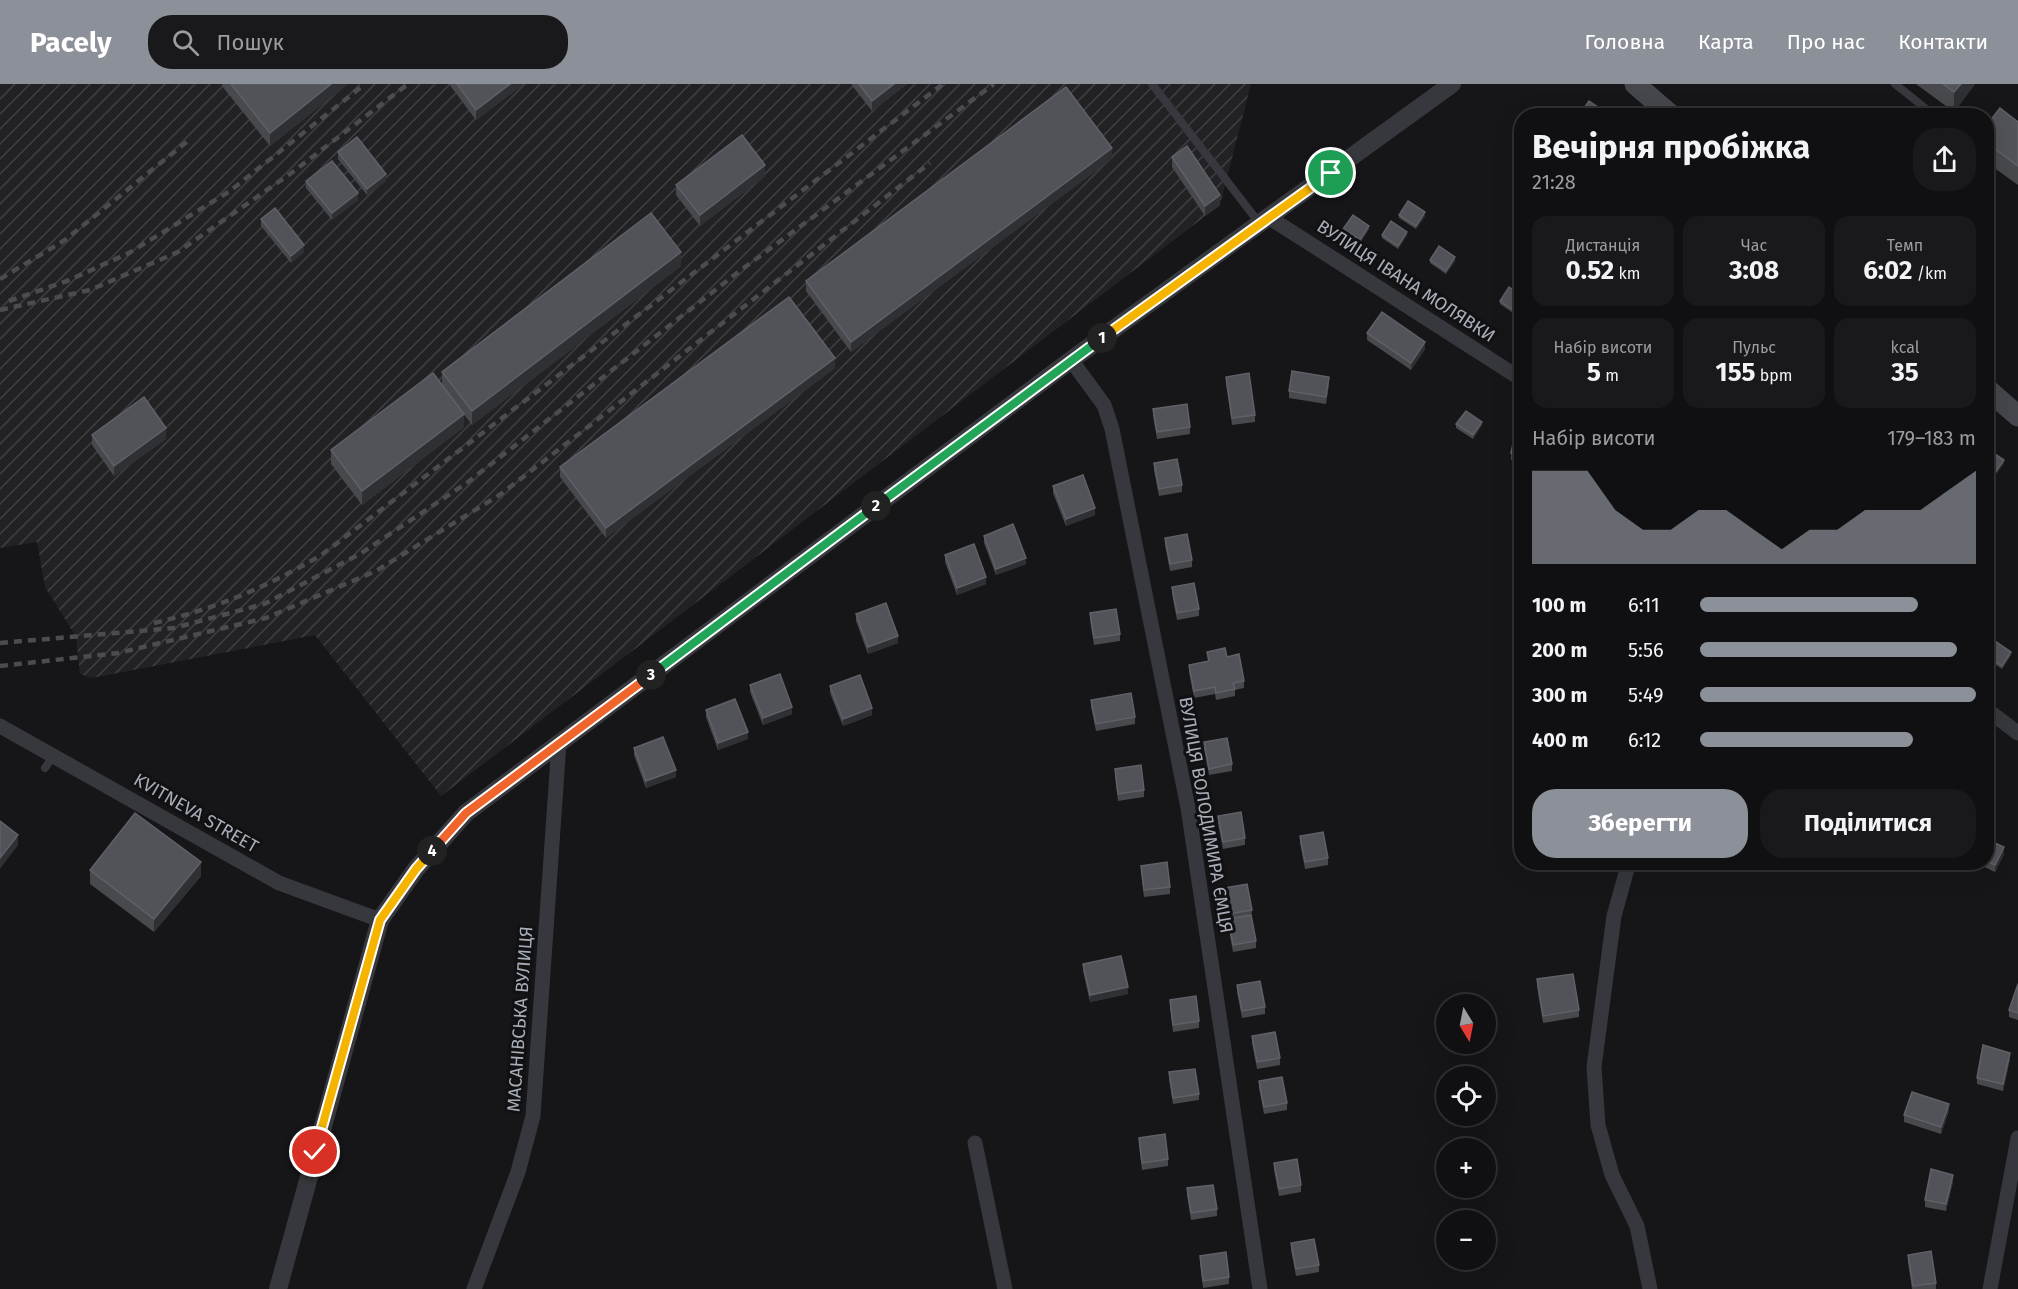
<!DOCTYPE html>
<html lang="uk">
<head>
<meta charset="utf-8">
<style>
	body { margin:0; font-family:"Fira Sans",sans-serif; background:#19191b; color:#f1f3f6; height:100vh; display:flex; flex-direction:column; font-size:22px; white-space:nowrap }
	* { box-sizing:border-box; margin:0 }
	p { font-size:20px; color:#9c9d9f }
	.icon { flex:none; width:33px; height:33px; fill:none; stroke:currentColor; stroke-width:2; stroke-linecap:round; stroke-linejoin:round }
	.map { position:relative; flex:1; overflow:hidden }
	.side { position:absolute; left:1514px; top:24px; width:480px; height:762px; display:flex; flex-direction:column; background:#101012; border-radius:24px; box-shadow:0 6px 24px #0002,0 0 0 2px #303032 }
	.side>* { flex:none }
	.needle { width:39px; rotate:170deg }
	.controls { position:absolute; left:1436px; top:910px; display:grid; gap:12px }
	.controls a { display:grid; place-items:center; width:60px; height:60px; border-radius:50%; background:#101012; box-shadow:0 6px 24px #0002,0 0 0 2px #303032; font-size:30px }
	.pin { position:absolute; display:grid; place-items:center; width:51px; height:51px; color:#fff; margin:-26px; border:3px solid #fff; border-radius:50%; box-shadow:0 2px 6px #0007 }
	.km { position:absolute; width:30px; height:30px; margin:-15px; border-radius:50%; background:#222; color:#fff; font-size:16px; line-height:30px; text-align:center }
	.round { display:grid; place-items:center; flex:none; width:63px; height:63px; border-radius:24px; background:#19191b }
	.headline { display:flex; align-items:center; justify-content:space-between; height:102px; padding:0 18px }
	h1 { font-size:33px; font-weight:700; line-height:45px }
	.metrics { display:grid; grid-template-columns:repeat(3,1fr); gap:9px; height:102px; padding:6px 18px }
	.metrics div { display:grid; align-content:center; border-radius:15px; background:#19191b; text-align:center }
	.metrics b { font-size:26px; font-weight:700 }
	.metrics small { font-size:16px; font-weight:400 }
	.metrics p { font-size:16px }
	.chart { height:168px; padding:12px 18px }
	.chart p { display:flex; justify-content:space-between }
	.chart svg { width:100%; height:108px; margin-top:6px; fill:#8c9099; opacity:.7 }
	.cta { display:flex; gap:12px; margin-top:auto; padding:12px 18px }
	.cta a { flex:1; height:69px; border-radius:24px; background:#8c9099; color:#fff; font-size:24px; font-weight:700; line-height:69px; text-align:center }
	.cta a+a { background:#19191b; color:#f1f3f6 }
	ul { padding:0 18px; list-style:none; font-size:20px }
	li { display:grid; grid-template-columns:96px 72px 1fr; align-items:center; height:45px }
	li i { height:15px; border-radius:8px; background:#8c9099 }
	header { display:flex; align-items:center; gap:36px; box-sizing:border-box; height:84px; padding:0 30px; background:#8c9099; color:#fff }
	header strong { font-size:28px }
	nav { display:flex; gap:33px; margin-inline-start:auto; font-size:21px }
	.search { width:420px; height:54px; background:#19191b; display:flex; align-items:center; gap:15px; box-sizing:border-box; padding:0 21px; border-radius:24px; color:#9c9d9f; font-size:22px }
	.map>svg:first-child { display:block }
</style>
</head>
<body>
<header>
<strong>Pacely</strong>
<div class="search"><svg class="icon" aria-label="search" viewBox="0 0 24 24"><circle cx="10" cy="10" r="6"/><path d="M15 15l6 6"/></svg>Пошук</div>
<nav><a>Головна</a><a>Карта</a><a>Про нас</a><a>Контакти</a></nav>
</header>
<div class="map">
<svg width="2018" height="1205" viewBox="0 0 2018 1205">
	<defs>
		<pattern id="industrial-furrows" width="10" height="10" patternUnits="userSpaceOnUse" patternTransform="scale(1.5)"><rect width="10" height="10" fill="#222225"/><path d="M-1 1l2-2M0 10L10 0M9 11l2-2" fill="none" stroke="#3f3f43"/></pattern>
	</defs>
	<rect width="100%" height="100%" fill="#161618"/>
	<!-- industrial -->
	<path fill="url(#industrial-furrows)" d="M0 0H1251L1220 121 441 712 315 551 92 594 80 590 76 553 45 503 37 458 0 464Z"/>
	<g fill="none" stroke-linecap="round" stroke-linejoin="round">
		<!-- service -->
		<g stroke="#37383d" stroke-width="8">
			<path d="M1152 0 1260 140"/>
			<path d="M1895 0 1935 32"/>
			<path d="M45 684 53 672"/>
		</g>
		<!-- minor -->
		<g stroke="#37383d" stroke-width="15">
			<path d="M1270 134 1521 295"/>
			<path d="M1071 276 1104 321 1112 345 1188 724 1260 1205"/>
			<path d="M1986 625 2018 649"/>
			<path d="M0 642 279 799 380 836"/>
			<path d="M1629 778 1614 832 1594 983 1598 1041 1612 1091 1637 1142 1650 1205"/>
			<path d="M975 1059 1005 1205"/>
			<path d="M474 1205 518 1088 533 1032 559 659"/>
			<path d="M1990 1205 2018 1054"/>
		</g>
		<!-- tertiary -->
		<path stroke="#37383d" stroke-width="18" d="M278 1205 380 836 416 785 466 729 1071 276 1452 0"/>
		<!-- secondary -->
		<g stroke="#45474d" stroke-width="21">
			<path d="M1635 0 1672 32"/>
			<path d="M1986 304 2018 332"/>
		</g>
		<!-- rail -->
		<g stroke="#4a4c52" stroke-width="4.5" stroke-dasharray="8 6" stroke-linecap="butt">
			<path d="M0 195 65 156 189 56"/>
			<path d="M9 217 67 197 129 169 230 107 365 0"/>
			<path d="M0 226 90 206 178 168 290 90 408 0"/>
			<path d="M154 539C218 524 264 504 320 472L943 0"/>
			<path d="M0 559 174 544 264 520 360 470 468 398 741 186 994 0"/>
			<path d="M0 582 118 569 266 534 376 487 501 410 930 79"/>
		</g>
	</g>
	<!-- wall -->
	<g fill="#47494d">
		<path d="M222 0H348L270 62 222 2Z"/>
		<path d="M449 0H524L476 36Z"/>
		<path d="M851 0H907L872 27Z"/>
		<path d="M1916 0H1975L1954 28Z"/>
		<path d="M2018 38V101L1986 78V42Z"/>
		<path d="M338 68 386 97 367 111 338 75Z"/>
		<path d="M1172 73 1220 121 1205 132 1172 83Z"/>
		<path d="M1112 75 851 268 806 207V197Z"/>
		<path d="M765 92 700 142 676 111V101Z"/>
		<path d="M306 97 358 116 332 136 306 104Z"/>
		<path d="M1399 131 1425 132 1416 145 1399 134Z"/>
		<path d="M261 135 304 168 291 179 261 142Z"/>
		<path d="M1343 145H1369L1360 159 1343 148Z"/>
		<path d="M1382 151H1407L1398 165 1382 154Z"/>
		<path d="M1430 176 1455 177 1446 190 1430 179Z"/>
		<path d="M681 182 472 341 442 301V288Z"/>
		<path d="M1521 211V224L1516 231 1500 220V217Z"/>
		<path d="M1367 249 1425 265 1411 286 1367 256Z"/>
		<path d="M835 284 606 454 560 393V383Z"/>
		<path d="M1226 293 1255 331V338L1232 341 1226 299Z"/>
		<path d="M1329 300 1326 320 1289 314V307Z"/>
		<path d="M1521 323V378L1511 376V369Z"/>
		<path d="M1153 325 1190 343V350L1157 355 1153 332Z"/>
		<path d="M1456 340 1482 341 1473 355 1456 344Z"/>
		<path d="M464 343 362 421 331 380V366Z"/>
		<path d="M92 351 166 355 114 392 92 361Z"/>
		<path d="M1986 366 2004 379 1994 393 1986 387Z"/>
		<path d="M1154 379 1182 401V408L1159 412 1154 386Z"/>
		<path d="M1053 402 1095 431 1066 442 1053 409Z"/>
		<path d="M984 452 1026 480 996 491 984 459Z"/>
		<path d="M1165 454 1192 476V483L1170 487 1165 461Z"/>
		<path d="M945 471 986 500 957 511 945 478Z"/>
		<path d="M1172 503 1199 525V532L1177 536 1172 510Z"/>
		<path d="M1090 529 1120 550V557L1094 561 1090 536Z"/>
		<path d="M856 530 898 559 868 570 856 537Z"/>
		<path d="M1207 568 1227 573 1244 597V604L1235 606V612L1216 616 1215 610 1194 614 1189 588V581L1208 577Z"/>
		<path d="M1986 570 2011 571 2002 585 1986 574Z"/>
		<path d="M750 601 792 630 763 641 750 608Z"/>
		<path d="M830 602 872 631 843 642 830 609Z"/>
		<path d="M1091 616 1135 633V640L1096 647 1091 623Z"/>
		<path d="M706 626 748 655 718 666 706 633Z"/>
		<path d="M1204 658 1232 680V687L1209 691 1204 665Z"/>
		<path d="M634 664 676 693 646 704 634 671Z"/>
		<path d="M1115 685 1144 706V713L1118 717 1115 692Z"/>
		<path d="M1218 732 1245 754V761L1223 765 1218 739Z"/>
		<path d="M1300 752 1328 774V781L1305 785 1300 759Z"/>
		<path d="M1986 755 2004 770 1995 788 1974 778H1986Z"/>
		<path d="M1141 782 1170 803V810L1144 813 1141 788Z"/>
		<path d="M90 786 201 792 154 848 90 800Z"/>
		<path d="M1224 804 1252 826 1251 833 1256 857V864L1233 868 1228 841 1229 834 1224 811Z"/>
		<path d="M1083 880 1128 910 1090 918 1083 887Z"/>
		<path d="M1537 895 1579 926V933L1543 939 1537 902Z"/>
		<path d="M2018 900V936L2009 933V926Z"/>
		<path d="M1237 901 1265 923V930L1242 934 1237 908Z"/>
		<path d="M1170 916 1199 937V944L1173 948 1170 923Z"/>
		<path d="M1252 952 1280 974V981L1257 985 1252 959Z"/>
		<path d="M2010 975 2003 1007 1977 1000V994Z"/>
		<path d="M1169 988 1199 1010V1016L1173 1020 1169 995Z"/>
		<path d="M1259 997 1287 1019V1026L1264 1030 1259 1004Z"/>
		<path d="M1949 1027 1941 1050 1904 1038V1031Z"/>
		<path d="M1139 1054 1168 1075V1082L1142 1086 1139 1061Z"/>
		<path d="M1274 1079 1301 1101V1108L1279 1112 1274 1086Z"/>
		<path d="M1953 1098 1946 1127 1925 1123V1116Z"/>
		<path d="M1187 1104 1217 1125V1132L1191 1136 1187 1111Z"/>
		<path d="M1291 1159 1319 1181V1188L1296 1192 1291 1166Z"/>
		<path d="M1908 1171 1936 1199V1205H1912L1908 1178Z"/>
		<path d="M1200 1172 1229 1193V1200L1203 1204 1200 1179Z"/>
	</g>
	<!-- shaded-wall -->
	<g fill="#2f3033">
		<path d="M331 0H348L270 62V49Z"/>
		<path d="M510 0H524L476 36V26Z"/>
		<path d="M894 0H907L872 27V17Z"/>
		<path d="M1961 0H1975L1954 28V8Z"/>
		<path d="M1112 64V75L851 268V258Z"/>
		<path d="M765 81V92L700 142V131Z"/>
		<path d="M386 90V97L367 111V105Z"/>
		<path d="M358 109V116L332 136V129Z"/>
		<path d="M1220 111V121L1205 132V122Z"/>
		<path d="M1425 128V132L1416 145V142Z"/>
		<path d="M1369 142V145L1360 159V156Z"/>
		<path d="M1407 148V151L1398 165V162Z"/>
		<path d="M304 161V168L291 179V172Z"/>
		<path d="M681 168V182L472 341V327Z"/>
		<path d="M1455 173V177L1446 190V187Z"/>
		<path d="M1521 221V224L1516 231V228Z"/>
		<path d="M1425 258V265L1411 286V279Z"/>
		<path d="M835 274V284L606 454V444Z"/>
		<path d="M1329 293V300L1326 320V313Z"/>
		<path d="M464 330V343L362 421V407Z"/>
		<path d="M1482 338V341L1473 355V351Z"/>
		<path d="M166 344V355L114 392V382Z"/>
		<path d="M2004 376V379L1994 393V390Z"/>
		<path d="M1095 424V431L1066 442V435Z"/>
		<path d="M1026 474V480L996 491V485Z"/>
		<path d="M986 493V500L957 511V504Z"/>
		<path d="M898 552V559L868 570V563Z"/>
		<path d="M2011 568V571L2002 585V582Z"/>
		<path d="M792 623V630L763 641V634Z"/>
		<path d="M872 624V631L843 642V635Z"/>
		<path d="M748 648V655L718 666V659Z"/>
		<path d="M676 686V693L646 704V697Z"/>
		<path d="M18 751V761L0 785V774Z"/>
		<path d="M2004 763V770L1995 788V781Z"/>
		<path d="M201 778V792L154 848V835Z"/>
		<path d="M1128 903V910L1090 918V911Z"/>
		<path d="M2010 969V975L2003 1007V1000Z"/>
		<path d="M1949 1020V1027L1941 1050V1043Z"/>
		<path d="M1953 1091V1098L1946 1127V1120Z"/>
	</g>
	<!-- building -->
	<g fill="#525359" stroke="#5f6168" stroke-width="1.5">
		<path d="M231 0H331L270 49Z"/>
		<path d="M457 0H510L476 26Z"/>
		<path d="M859 0H894L872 17Z"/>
		<path d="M1943 0H1961L1954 8Z"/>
		<path d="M1066 3 1112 64 851 258 806 197Z"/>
		<path d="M1589 17 1605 28 1603 32H1581L1580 30Z"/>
		<path d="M2000 24 2018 38V82L1986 58V42Z"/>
		<path d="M742 51 765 81 700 131 676 101Z"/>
		<path d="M357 53 386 90 367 105 338 68Z"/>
		<path d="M1187 62 1220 111 1205 122 1172 73Z"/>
		<path d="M332 77 358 109 332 129 306 97Z"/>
		<path d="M1408 117 1425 128 1416 142 1399 131Z"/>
		<path d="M275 124 304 161 291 172 261 135Z"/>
		<path d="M651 129 681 168 472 327 442 288Z"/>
		<path d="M1353 131 1369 142 1360 156 1343 145Z"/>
		<path d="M1391 137 1407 148 1398 162 1382 151Z"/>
		<path d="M1439 162 1455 173 1446 187 1430 176Z"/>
		<path d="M1509 203 1521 211V221L1516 228 1500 217Z"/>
		<path d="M789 213 835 274 606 444 560 383Z"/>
		<path d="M1382 228 1425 258 1411 279 1367 249Z"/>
		<path d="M1292 287 1329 293 1326 313 1289 307Z"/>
		<path d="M433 289 464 330 362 407 331 366Z"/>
		<path d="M1249 289 1255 331 1232 334 1226 293Z"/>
		<path d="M144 313 166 344 114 382 92 351Z"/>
		<path d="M1187 320 1190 343 1157 348 1153 325Z"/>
		<path d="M1521 323V372L1511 369Z"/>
		<path d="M1466 327 1482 338 1473 351 1456 340Z"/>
		<path d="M1987 365 2004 376 1994 390 1986 384V366Z"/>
		<path d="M1177 375 1182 401 1159 405 1154 379Z"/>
		<path d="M1083 391 1095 424 1066 435 1053 402Z"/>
		<path d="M1013 440 1026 474 996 485 984 452Z"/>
		<path d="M1187 450 1192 476 1170 480 1165 454Z"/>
		<path d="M974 460 986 493 957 504 945 471Z"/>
		<path d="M1194 499 1199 525 1177 529 1172 503Z"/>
		<path d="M886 519 898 552 868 563 856 530Z"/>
		<path d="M1116 525 1120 550 1094 554 1090 529Z"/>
		<path d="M1995 557 2011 568 2002 582 1986 571Z"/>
		<path d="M1225 564 1227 573 1239 570 1244 597 1233 599 1235 605 1216 609 1215 603 1194 607 1189 581 1209 577 1207 568Z"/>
		<path d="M780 590 792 623 763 634 750 601Z"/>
		<path d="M860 591 872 624 843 635 830 602Z"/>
		<path d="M1131 609 1135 633 1096 640 1091 616Z"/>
		<path d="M735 615 748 648 718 659 706 626Z"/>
		<path d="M663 653 676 686 646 697 634 664Z"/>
		<path d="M1227 654 1232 680 1209 685 1204 658Z"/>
		<path d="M1141 681 1144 706 1118 710 1115 685Z"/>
		<path d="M1241 728 1245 754 1223 758 1218 732Z"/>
		<path d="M135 729 201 778 154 835 90 786Z"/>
		<path d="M0 737 18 751 0 774Z"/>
		<path d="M1323 748 1328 774 1305 778 1300 752Z"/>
		<path d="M1986 755 2004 763 1995 781 1986 777Z"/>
		<path d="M1167 778 1170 803 1144 806 1141 782Z"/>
		<path d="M1247 800 1252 826 1229 830 1224 804Z"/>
		<path d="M1251 831 1256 857 1233 861 1228 835Z"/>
		<path d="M1121 872 1128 903 1090 911 1083 880Z"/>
		<path d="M1573 890 1579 926 1543 932 1537 895Z"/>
		<path d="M1260 897 1265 923 1242 927 1237 901Z"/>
		<path d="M2018 900V929L2009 926Z"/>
		<path d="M1196 912 1199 937 1173 941 1170 916Z"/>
		<path d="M1275 948 1280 974 1257 978 1252 952Z"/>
		<path d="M1983 961 2010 969 2003 1000 1977 994Z"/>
		<path d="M1195 985 1199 1010 1173 1014 1169 988Z"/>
		<path d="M1282 993 1287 1019 1264 1023 1259 997Z"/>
		<path d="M1912 1008 1949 1020 1941 1043 1904 1031Z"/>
		<path d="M1165 1050 1168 1075 1142 1079 1139 1054Z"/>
		<path d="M1297 1075 1301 1101 1279 1105 1274 1079Z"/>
		<path d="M1931 1085 1953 1091 1946 1120 1925 1116Z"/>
		<path d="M1213 1101 1217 1125 1191 1129 1187 1104Z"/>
		<path d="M1314 1155 1319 1181 1296 1185 1291 1159Z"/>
		<path d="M1931 1167 1936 1199 1913 1202 1908 1171Z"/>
		<path d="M1226 1168 1229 1193 1203 1197 1200 1172Z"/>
	</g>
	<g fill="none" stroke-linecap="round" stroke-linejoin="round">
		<!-- split-1 casing -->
		<g stroke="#fff" stroke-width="12">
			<path id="split-1" d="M1102 254 1331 89"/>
		</g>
		<!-- split-2 casing -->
		<g stroke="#fff" stroke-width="12">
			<path id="split-2" d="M876 422 1102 254"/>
		</g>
		<!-- split-3 casing -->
		<g stroke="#fff" stroke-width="12">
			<path id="split-3" d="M651 591 876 422"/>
		</g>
		<!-- split-4 casing -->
		<g stroke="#fff" stroke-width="12">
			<path id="split-4" d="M432 767 466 729 651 591"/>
		</g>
		<!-- split-5 casing -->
		<g stroke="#fff" stroke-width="12">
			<path id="split-5" d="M315 1068 380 836 416 785 432 767"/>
		</g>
		<!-- split-1 -->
		<use href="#split-1" stroke="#f5b400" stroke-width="8"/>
		<!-- split-2 -->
		<use href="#split-2" stroke="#22a559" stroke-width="8"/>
		<!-- split-3 -->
		<use href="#split-3" stroke="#22a559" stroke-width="8"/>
		<!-- split-4 -->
		<use href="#split-4" stroke="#f0652b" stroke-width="8"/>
		<!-- split-5 -->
		<use href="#split-5" stroke="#f5b400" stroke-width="8"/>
	</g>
	<g text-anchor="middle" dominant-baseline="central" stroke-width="6" stroke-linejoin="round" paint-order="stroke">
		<!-- street labels -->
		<g font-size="18" fill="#a8adb8" stroke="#111113">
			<text transform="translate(1406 197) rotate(33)">ВУЛИЦЯ ІВАНА МОЛЯВКИ</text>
			<text transform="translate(196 729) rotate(30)">KVITNEVA STREET</text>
			<text transform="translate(1206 731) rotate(80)">ВУЛИЦЯ ВОЛОДИМИРА ЄМЦЯ</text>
			<text transform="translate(520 935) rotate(-86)">МАСАНІВСЬКА ВУЛИЦЯ</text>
		</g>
	</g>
</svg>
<div class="controls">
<a><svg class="needle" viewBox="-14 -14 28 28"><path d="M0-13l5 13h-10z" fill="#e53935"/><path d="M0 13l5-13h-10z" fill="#9c9d9f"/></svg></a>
<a><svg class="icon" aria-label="locate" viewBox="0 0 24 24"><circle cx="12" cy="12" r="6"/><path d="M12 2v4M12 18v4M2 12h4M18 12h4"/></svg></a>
<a>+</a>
<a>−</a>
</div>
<div class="pin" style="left:1331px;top:89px;background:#1e9e55"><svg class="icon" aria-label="arrive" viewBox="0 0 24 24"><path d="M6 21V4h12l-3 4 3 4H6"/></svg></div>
<div class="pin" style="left:315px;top:1068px;background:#d93025"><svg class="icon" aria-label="check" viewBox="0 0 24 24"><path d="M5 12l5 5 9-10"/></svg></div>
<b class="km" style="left:1102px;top:254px">1</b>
<b class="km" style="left:876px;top:422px">2</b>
<b class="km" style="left:651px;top:591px">3</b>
<b class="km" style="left:432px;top:767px">4</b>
<section class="side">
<div class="headline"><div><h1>Вечірня пробіжка</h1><p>21:28</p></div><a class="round"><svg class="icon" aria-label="share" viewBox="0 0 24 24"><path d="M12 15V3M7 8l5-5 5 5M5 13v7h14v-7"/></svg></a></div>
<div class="metrics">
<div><p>Дистанція</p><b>0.52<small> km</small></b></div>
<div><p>Час</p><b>3:08</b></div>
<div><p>Темп</p><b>6:02<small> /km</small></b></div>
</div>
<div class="metrics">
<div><p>Набір висоти</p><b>5<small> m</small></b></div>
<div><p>Пульс</p><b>155<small> bpm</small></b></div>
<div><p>kcal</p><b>35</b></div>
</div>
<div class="chart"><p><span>Набір висоти</span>179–183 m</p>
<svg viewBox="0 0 160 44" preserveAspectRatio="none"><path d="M0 44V6L10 6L20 6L30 22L40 30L50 30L60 22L70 22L80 30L90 38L100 30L110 30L120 22L130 22L140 22L150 14L160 6V44z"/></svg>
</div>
<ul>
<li><b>100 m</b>6:11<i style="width:79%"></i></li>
<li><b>200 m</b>5:56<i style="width:93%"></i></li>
<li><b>300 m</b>5:49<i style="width:100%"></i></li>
<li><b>400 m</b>6:12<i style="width:77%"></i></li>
</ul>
<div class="cta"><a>Зберегти</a><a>Поділитися</a></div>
</section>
</div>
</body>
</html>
